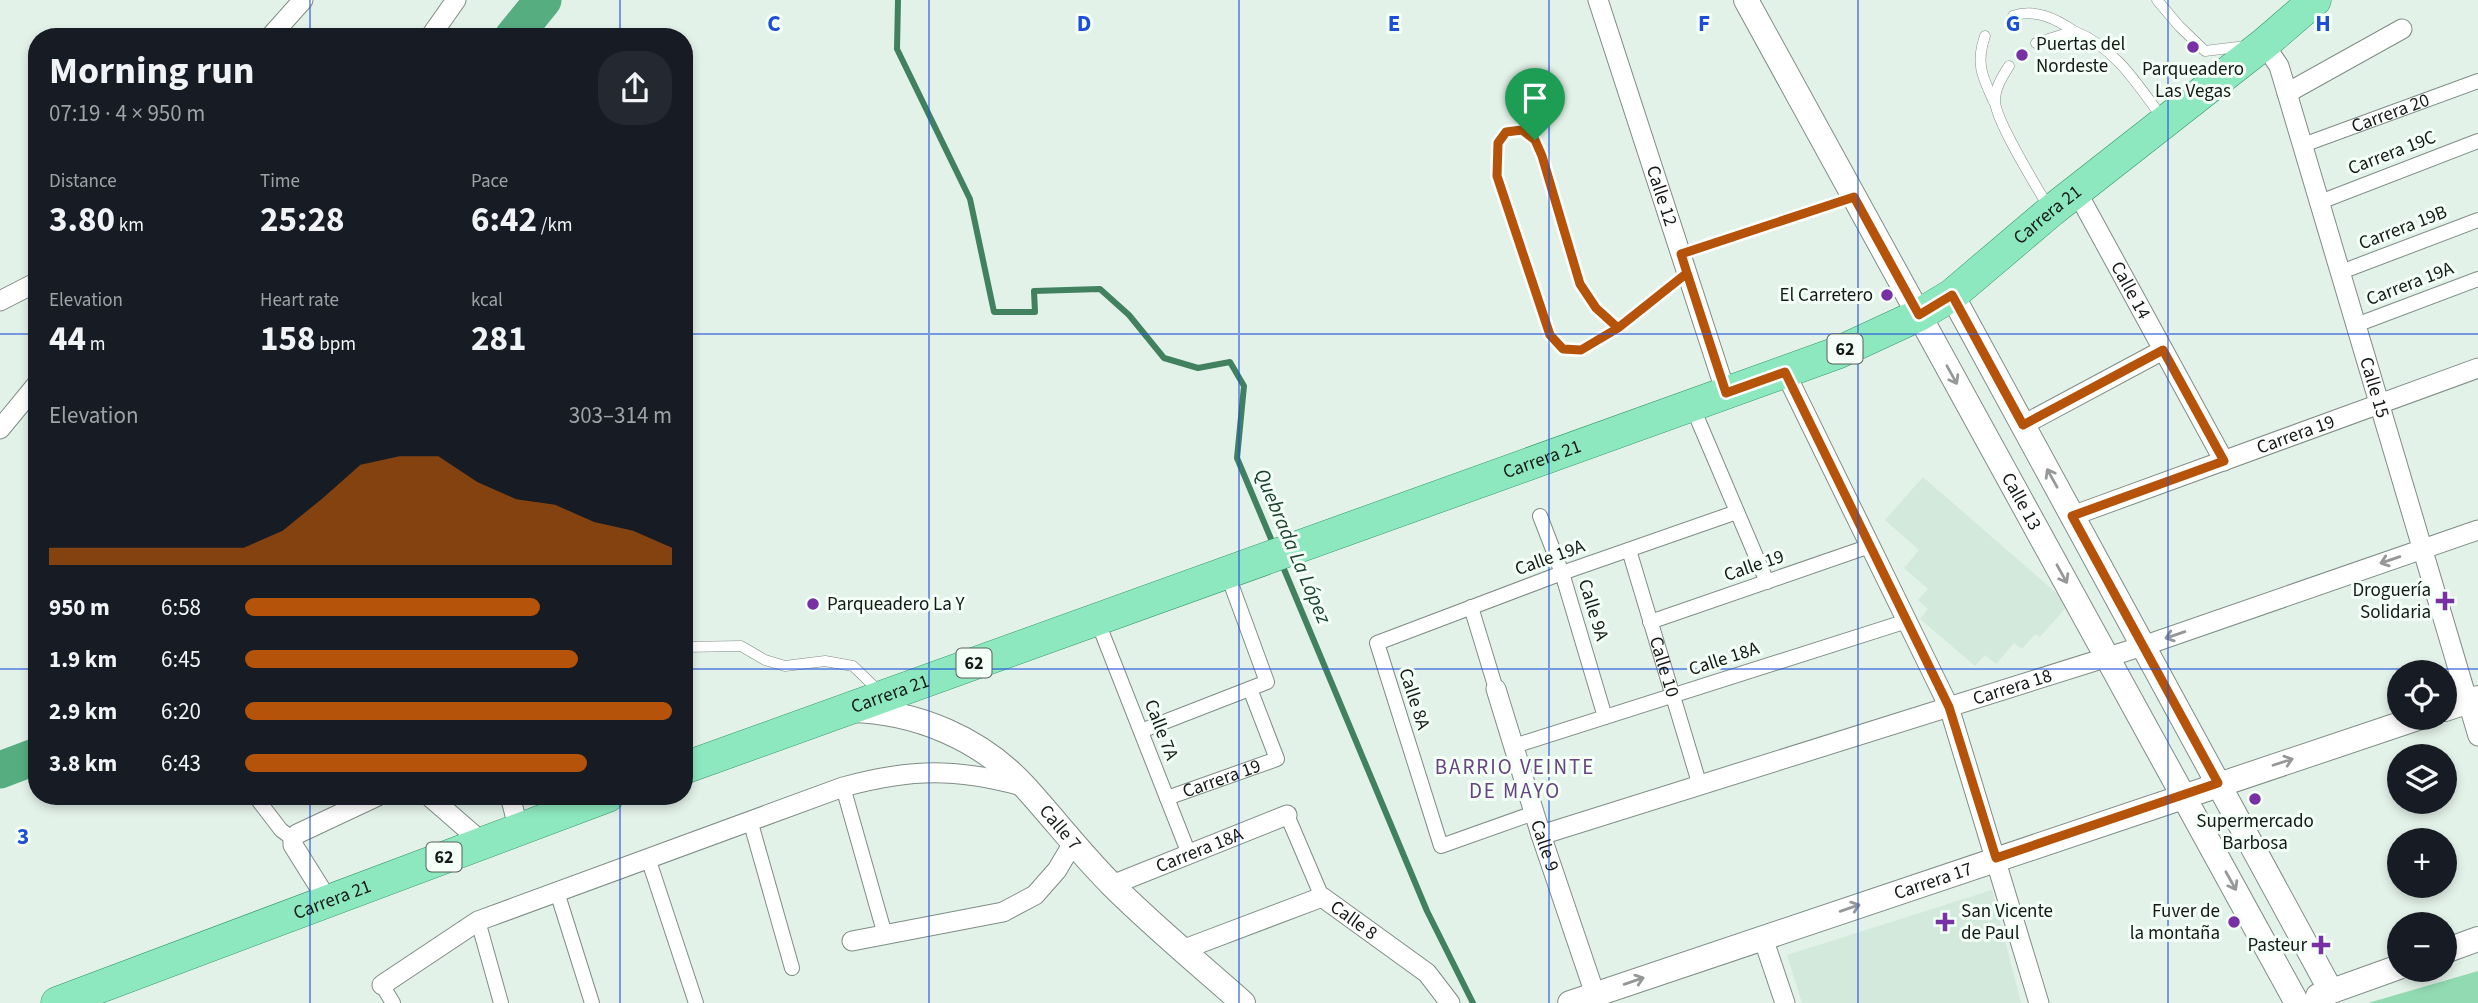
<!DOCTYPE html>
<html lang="en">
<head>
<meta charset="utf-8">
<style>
	body { margin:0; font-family:"Source Sans 3",sans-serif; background:#242831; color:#f1f3f6; height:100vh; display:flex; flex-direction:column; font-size:26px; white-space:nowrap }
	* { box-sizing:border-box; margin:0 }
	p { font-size:23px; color:#9ea1a6 }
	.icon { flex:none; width:38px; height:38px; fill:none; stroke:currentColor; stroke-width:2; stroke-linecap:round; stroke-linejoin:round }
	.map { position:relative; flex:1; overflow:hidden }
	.panel { position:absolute; left:28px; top:28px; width:665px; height:777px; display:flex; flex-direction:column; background:#171b24; border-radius:28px; box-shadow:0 4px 10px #0003 }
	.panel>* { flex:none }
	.tools { position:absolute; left:2387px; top:660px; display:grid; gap:14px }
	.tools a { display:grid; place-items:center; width:70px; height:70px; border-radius:50%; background:#171b24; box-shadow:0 4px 10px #0003; font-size:35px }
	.pin { position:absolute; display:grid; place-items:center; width:60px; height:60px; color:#fff; margin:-72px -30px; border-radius:50% 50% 50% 0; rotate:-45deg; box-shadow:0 0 7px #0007 }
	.pin .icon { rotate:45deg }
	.round { display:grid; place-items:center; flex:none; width:74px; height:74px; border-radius:28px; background:#242831 }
	.headline { display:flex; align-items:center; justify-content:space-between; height:119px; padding:0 21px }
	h1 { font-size:38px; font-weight:700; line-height:52px }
	.stats { display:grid; grid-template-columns:repeat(3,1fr); gap:10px; height:119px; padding:7px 21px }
	.stats div { display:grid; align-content:center }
	.stats b { font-size:35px; font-weight:700 }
	.stats small { font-size:19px; font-weight:400 }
	.stats p { font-size:19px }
	.chart { height:196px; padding:14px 21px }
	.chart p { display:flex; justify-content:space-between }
	.chart svg { width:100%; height:126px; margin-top:7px; fill:#b45309; opacity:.7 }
	ul { padding:0 21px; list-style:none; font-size:23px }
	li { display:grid; grid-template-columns:112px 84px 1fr; align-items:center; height:52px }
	li i { height:18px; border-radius:9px; background:#b45309 }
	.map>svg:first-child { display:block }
</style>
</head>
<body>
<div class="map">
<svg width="2478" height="1003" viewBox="0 0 2478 1003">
	<rect width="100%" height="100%" fill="#e3f2e9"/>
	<!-- built -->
	<g fill="#d2e9db">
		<path d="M1923 477 2069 604 2040 637 2035 634 2022 649 2014 643 1996 664 1985 655 1975 666 1920 619 1928 609 1918 600 1928 589 1904 568 1919 550 1885 520Z"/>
		<path d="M1992 890 2021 1003H1802L1787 955Z"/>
	</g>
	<!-- green -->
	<path fill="#91dab2" d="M2478 971V1003H2368Z"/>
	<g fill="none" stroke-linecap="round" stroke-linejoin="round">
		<!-- stream -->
		<g stroke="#428160" stroke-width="6">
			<path d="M898 0 897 49 970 199 994 312H1035L1034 291 1100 289 1129 315 1164 358 1198 368 1230 362 1244 386 1237 458 1274 546"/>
			<path d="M1281 562 1427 911 1473 1003"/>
		</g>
		<!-- river -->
		<g stroke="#56ad80" stroke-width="37">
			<path d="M513 37 543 0"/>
			<path d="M0 770 37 756"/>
		</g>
		<!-- service casing -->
		<g stroke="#7f8d85" stroke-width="11">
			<g id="service">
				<path d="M2157 0 2179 26 2205 51 2246 46"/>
				<path d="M2013 16C2035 8 2056 19 2074 31"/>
				<path d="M1985 36C1975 64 1983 78 1994 102"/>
				<path d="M2036 43 2074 31C2115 47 2138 85 2163 119"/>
				<path d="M2009 66C2002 77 1995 88 1995 101 1995 120 2038 189 2049 208"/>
				<path d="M1681 254 1853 198"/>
				<path d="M1618 328 1596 308 1580 284 1542 156 1535 140 1522 130 1506 132 1498 143 1497 176 1550 336 1563 349 1581 350 1618 328 1687 273"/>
				<path d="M684 647 741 646 765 660 785 666 825 661 853 666 880 692"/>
			</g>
		</g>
		<!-- pedestrian casing -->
		<g stroke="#7f8d85" stroke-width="16">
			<g id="pedestrian">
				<path id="s1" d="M2303 145 2478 81"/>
				<path d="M2320 202 2478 141"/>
				<path d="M2341 272 2478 220"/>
				<path d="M2356 325 2478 279"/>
				<path d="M1692 406 1767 582"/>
				<path d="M1540 516 1562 573 1605 717"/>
				<path id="s2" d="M1629 550 1700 786"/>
				<path d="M1471 607 1496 689"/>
				<path d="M1097 620 1189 854"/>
				<path d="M1650 622 1870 546"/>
				<path d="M1141 731 1267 682 1227 573"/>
				<path d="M1514 746 1907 621"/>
				<path d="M843 787 885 935"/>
				<path d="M255 796 281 830 293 839"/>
				<path id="s3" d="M1167 798 1277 759 1250 689"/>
				<path d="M1534 813 1441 846 1377 643 1562 573 1737 512"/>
				<path d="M1287 815 1322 897"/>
				<path d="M750 820 792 968"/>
				<path d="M648 858 696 1003"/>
				<path d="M557 892 592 1003"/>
				<path d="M478 921 501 1003"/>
				<path d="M382 985 393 1003"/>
			</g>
		</g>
		<!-- minor casing -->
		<g stroke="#7f8d85" stroke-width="21">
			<g id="minor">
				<path id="s4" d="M1598 0 1726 393"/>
				<path d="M270 37 303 0"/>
				<path d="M430 37 456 0"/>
				<path id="s5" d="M2264 44 2279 66 2478 736"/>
				<path d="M2287 93 2402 29"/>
				<path id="s6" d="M2077 192 2224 461"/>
				<path d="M0 301 37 282"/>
				<path d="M1785 372 1949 707 2039 1003"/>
				<path d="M2023 425 2163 350"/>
				<path d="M0 429 37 384"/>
				<path id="s7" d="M2072 516 2478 368"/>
				<path id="s8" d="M1496 689 1541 835 1598 1003"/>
				<path d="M429 796 483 843"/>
				<path d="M510 796 519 830"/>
				<path id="s9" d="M1541 835 2143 646 2478 530"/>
				<path id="s10" d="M1112 885 1287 815"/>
				<path d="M328 901 293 845V839L297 834 378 796"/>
				<path d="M1763 938 1785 1003"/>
				<path d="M852 941 1003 912 1035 895 1057 870 1073 843"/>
				<path id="s11" d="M1182 950 1322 897 1427 973 1450 1003"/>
				<path d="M382 985 478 921 843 787C912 768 957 768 1026 787"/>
			</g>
		</g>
		<!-- tertiary casing -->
		<g stroke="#7f8d85" stroke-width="26">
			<g id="tertiary">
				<path id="s12" d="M1746 0 2297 1003"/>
				<path d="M1952 295 2331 991"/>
				<path d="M2445 709 2478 698"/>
				<path id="s13" d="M850 710C916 711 982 739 1026 788 1055 820 1081 854 1112 885 1153 926 1199 964 1243 1003"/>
				<path d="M2445 951 2478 939"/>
				<path d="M2318 996 2399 967"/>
				<path id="s14" d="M1570 1003 2418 718"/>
			</g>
		</g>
		<!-- primary casing -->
		<g stroke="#329669" stroke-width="33">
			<g id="primary">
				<path id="s15" d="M684 768 1837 353 1919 315 1952 295 2051 211 2264 44 2315 0"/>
				<path id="s16" d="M57 1003 608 796"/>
			</g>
		</g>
		<!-- service -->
		<use href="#service" stroke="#fff" stroke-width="10"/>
		<!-- pedestrian -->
		<use href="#pedestrian" stroke="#fff" stroke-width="14"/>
		<!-- minor -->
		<use href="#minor" stroke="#fff" stroke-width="19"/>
		<!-- tertiary -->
		<use href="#tertiary" stroke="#fff" stroke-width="24"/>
		<!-- primary -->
		<use href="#primary" stroke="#8ee8bf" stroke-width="32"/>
	</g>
	<!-- one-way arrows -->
	<defs><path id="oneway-shaft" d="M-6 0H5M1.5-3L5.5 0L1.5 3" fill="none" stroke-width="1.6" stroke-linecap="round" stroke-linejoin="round" transform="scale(1.75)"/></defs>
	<g stroke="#969897">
		<use href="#oneway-shaft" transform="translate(1952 375) rotate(61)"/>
		<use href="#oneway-shaft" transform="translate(2052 478) rotate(-119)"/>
		<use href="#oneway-shaft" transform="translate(2390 560) rotate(161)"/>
		<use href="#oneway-shaft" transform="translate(2062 574) rotate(61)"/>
		<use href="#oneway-shaft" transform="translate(2175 635) rotate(161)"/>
		<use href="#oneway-shaft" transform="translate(2283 762) rotate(-18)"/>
		<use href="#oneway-shaft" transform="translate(2231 881) rotate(61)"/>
		<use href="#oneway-shaft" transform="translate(1850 908) rotate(-19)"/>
		<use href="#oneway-shaft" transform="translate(1634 981) rotate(-19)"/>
	</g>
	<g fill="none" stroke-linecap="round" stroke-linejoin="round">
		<!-- route casing -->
		<g stroke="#fff" stroke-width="14">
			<path id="route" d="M1535 140 1542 156 1580 284 1596 308 1618 328 1687 273 1726 393 1785 372 1949 707 1996 858 2218 783 2072 516 2224 461 2163 350 2023 425 1952 295 1919 315 1854 197 1681 254 1687 273 1618 328 1581 350 1563 349 1550 335 1497 176 1498 143 1506 132 1522 130 1535 140"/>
		</g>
		<!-- route -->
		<use href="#route" stroke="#b45309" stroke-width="9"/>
	</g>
	<!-- grid -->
	<path fill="none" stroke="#1d4ed8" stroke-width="2" stroke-opacity="0.55" d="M310 0V37M620 0V37M929 0V1003M1239 0V1003M1549 0V1003M1858 0V1003M2168 0V1003M0 334H37M684 334H2478M0 669H37M684 669H2478M310 796V1003M620 796V1003"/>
	<!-- markers -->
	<g fill="#7831a4" stroke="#f3fff7" stroke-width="2.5">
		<circle cx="2193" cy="47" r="7"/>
		<circle cx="2022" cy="55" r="7"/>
		<circle cx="1887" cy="295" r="7"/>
		<path d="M2441.5 590.5h7v7h7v7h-7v7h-7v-7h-7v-7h7z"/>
		<circle cx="813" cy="604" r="7"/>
		<circle cx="2255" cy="799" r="7"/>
		<path d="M1941.5 911.5h7v7h7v7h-7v7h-7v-7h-7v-7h7z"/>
		<circle cx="2234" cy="922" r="7"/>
		<path d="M2317.5 934.5h7v7h7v7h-7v7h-7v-7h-7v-7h7z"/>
	</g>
	<g text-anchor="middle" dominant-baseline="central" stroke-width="6" stroke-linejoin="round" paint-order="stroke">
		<!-- shield labels -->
		<g fill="#f3fff7" stroke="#585f5a" stroke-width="2">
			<rect x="1827.5" y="334.5" width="35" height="29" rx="5"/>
			<rect x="956.5" y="648.5" width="35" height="29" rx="5"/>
			<rect x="426.5" y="842.5" width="35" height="29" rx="5"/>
		</g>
		<g font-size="18" font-weight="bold" fill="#151a17">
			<text x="1845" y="349">62</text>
			<text x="974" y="663">62</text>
			<text x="444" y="857">62</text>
		</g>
		<!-- poi labels -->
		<g font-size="19" fill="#151a17" stroke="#f3fff7" text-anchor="end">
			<text x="2036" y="44" text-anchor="start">Puertas del<tspan x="2036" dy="22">Nordeste</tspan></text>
			<text x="2193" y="69" text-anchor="middle">Parqueadero<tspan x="2193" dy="22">Las Vegas</tspan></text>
			<text x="1873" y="295">El Carretero</text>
			<text x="2431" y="590">Droguería<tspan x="2431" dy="22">Solidaria</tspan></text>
			<text x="827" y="604" text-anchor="start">Parqueadero La Y</text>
			<text x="2255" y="821" text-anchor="middle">Supermercado<tspan x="2255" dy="22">Barbosa</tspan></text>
			<text x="1961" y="911" text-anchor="start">San Vicente<tspan x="1961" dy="22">de Paul</tspan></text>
			<text x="2220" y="911">Fuver de<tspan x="2220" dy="22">la montaña</tspan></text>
			<text x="2307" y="945">Pasteur</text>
		</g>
		<!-- street labels -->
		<g font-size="19" fill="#151a17" stroke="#f3fff7">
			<text stroke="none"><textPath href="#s1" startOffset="93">Carrera 20</textPath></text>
			<text transform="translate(2392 153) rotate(-21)">Carrera 19C</text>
			<text stroke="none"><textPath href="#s4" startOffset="206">Calle 12</textPath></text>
			<text stroke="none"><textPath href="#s15" startOffset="1479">Carrera 21</textPath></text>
			<text transform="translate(2403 228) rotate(-21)">Carrera 19B</text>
			<text transform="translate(2410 284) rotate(-21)">Carrera 19A</text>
			<text stroke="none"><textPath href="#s6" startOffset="112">Calle 14</textPath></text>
			<text stroke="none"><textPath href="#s5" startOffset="362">Calle 15</textPath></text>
			<text stroke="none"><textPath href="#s7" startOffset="238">Carrera 19</textPath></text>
			<text stroke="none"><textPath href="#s15" startOffset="912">Carrera 21</textPath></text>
			<text stroke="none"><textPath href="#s12" startOffset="572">Calle 13</textPath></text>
			<text transform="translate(1550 558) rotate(-20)">Calle 19A</text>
			<text transform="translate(1754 566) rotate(-19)">Calle 19</text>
			<text transform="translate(1593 610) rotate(73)">Calle 9A</text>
			<text transform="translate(1724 659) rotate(-18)">Calle 18A</text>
			<text stroke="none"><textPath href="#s2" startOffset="122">Calle 10</textPath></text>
			<text stroke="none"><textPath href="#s9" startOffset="494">Carrera 18</textPath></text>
			<text stroke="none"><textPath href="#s15" startOffset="219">Carrera 21</textPath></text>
			<text transform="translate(1414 699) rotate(72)">Calle 8A</text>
			<text transform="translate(1161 730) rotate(69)">Calle 7A</text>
			<text stroke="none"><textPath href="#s3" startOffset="58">Carrera 19</textPath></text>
			<text stroke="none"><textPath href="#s13" startOffset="250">Calle 7</textPath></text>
			<text stroke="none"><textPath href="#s8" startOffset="164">Calle 9</textPath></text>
			<text stroke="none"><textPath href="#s10" startOffset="94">Carrera 18A</textPath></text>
			<text stroke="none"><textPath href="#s14" startOffset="383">Carrera 17</textPath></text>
			<text stroke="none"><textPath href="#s16" startOffset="294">Carrera 21</textPath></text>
			<text stroke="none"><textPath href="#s11" startOffset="189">Calle 8</textPath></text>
		</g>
		<!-- water labels -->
		<g font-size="21" font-style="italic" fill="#1c422f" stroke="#f3fff7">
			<text transform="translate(1293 546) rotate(67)">Quebrada La López</text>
		</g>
		<!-- neighbourhood labels -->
		<g font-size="21" letter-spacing="2" fill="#66447f" stroke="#f3fff7">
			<text x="1515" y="767">BARRIO VEINTE<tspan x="1515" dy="24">DE MAYO</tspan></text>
		</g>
	</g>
	<g font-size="23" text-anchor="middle" font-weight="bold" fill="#1d4ed8" stroke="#f3fff7" stroke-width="6" stroke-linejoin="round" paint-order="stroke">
		<text x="774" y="31">C</text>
		<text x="1084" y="31">D</text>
		<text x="1394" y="31">E</text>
		<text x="1704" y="31">F</text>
		<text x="2013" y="31">G</text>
		<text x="2323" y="31">H</text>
		<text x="23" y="844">3</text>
	</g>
</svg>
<div class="tools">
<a><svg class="icon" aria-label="locate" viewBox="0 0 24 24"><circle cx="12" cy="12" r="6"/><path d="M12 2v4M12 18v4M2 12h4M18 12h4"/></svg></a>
<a><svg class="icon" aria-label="layers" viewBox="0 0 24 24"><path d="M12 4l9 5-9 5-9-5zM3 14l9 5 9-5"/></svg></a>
<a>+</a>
<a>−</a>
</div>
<div class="pin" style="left:1535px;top:140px;background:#1e9e55"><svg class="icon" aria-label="arrive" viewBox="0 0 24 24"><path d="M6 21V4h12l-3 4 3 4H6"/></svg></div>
<section class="panel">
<div class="headline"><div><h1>Morning run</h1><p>07:19 · 4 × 950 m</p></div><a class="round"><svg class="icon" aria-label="share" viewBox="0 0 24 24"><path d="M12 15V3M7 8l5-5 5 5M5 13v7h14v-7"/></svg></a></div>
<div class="stats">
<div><p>Distance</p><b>3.80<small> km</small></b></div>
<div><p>Time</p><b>25:28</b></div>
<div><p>Pace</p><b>6:42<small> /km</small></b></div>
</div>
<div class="stats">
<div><p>Elevation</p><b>44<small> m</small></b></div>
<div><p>Heart rate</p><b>158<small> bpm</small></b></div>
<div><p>kcal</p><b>281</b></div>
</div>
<div class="chart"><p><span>Elevation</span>303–314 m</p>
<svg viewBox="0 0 160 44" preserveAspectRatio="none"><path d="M0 44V38L10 38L20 38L30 38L40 38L50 38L60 32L70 21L80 9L90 6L100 6L110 15L120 21L130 23L140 29L150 32L160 38V44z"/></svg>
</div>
<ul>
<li><b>950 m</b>6:58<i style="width:69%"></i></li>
<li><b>1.9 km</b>6:45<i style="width:78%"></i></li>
<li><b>2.9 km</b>6:20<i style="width:100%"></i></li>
<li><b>3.8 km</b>6:43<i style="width:80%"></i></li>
</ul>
</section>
</div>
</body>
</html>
